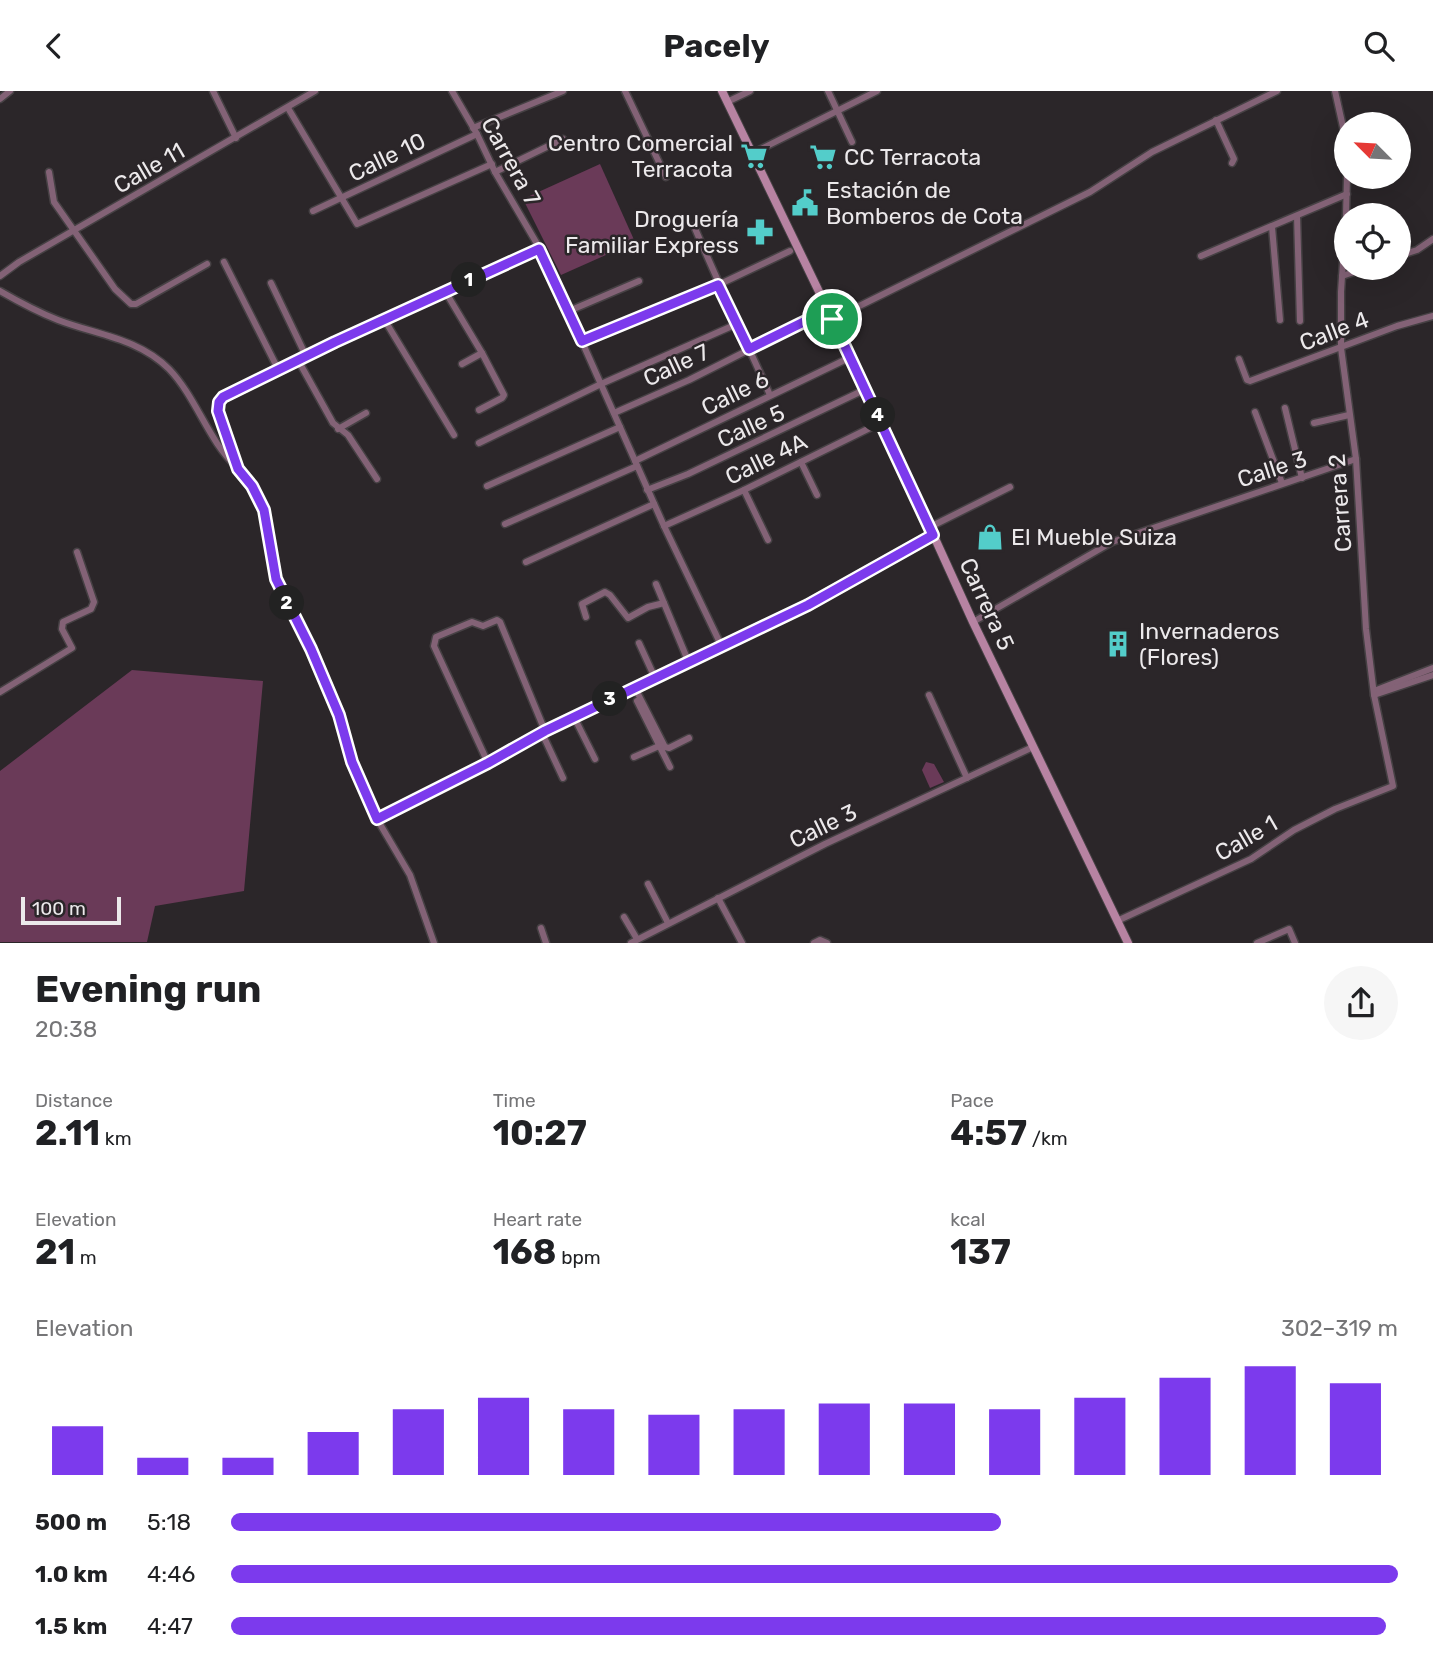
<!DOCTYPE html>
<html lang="en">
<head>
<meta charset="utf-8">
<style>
	body { margin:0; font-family:Rubik,sans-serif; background:#f6f6f6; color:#202124; height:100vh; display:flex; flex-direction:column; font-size:26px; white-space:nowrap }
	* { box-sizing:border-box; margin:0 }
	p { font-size:23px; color:#757577 }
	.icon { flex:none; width:38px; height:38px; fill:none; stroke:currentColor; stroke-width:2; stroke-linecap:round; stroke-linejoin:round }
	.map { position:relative; height:852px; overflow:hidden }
	.side { display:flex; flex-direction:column; background:#fff; flex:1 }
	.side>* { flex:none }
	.needle { width:46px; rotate:294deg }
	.fabs { position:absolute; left:1334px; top:21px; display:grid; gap:14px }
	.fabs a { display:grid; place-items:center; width:77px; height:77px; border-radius:50%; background:#fff; box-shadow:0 7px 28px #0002; font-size:35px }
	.scale { position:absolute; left:21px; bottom:18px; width:100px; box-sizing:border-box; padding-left:7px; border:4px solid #ece9eb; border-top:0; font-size:19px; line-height:24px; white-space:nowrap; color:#ece9eb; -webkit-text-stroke:5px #2b2629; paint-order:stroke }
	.pin { position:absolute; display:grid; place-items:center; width:60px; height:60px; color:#fff; margin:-30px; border:4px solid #fff; border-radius:50%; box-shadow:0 2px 7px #0007 }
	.km { position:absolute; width:35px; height:35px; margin:-18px; border-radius:50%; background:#222; color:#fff; font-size:19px; line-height:35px; text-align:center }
	.round { display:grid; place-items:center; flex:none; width:74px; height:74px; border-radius:37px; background:#f6f6f6 }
	.head { display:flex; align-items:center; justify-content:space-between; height:119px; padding:0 35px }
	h1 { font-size:38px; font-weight:700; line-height:52px }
	.metrics { display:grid; grid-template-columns:repeat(3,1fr); gap:10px; height:119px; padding:7px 35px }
	.metrics div { display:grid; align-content:center }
	.metrics b { font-size:35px; font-weight:700 }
	.metrics small { font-size:19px; font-weight:400 }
	.metrics p { font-size:19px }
	.chart { height:196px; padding:14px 35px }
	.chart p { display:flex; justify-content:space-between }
	.chart svg { width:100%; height:126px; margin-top:7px; stroke:#7c3aed; stroke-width:6 }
	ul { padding:0 35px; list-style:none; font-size:23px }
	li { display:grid; grid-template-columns:112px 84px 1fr; align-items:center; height:52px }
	li i { height:18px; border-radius:9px; background:#7c3aed }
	header { display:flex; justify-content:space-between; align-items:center; height:91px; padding:0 35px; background:#fff; font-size:32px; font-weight:700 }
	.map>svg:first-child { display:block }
</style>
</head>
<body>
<header><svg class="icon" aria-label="back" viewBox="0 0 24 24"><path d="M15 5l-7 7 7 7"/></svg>Pacely<svg class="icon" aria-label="search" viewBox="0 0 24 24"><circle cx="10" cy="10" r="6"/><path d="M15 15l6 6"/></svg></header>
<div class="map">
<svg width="1433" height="852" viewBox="0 0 1433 852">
	<rect width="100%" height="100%" fill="#2b2629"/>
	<!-- green -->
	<g fill="#6a3a58">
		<path d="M600 73 635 151 561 184 523 108Z"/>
		<path d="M132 579 263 590 244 800 155 815 147 851H0V680Z"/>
		<path d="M926 671 934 673 944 691 930 697 922 679Z"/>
	</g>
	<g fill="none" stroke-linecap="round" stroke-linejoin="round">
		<!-- minor casing -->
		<g stroke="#464144" stroke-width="9">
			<g id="minor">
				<path d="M213 0 236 47"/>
				<path d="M452 0 477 43 495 81 543 163 664 435 722 556"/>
				<path d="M625 0 666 86"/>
				<path d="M828 0 852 51"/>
				<path d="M1335 0 1345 45 1346 63"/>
				<path d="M0 8 10 0"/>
				<path d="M727 11 750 0"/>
				<path d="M288 17 357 133 492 73"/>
				<path d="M1216 29 1234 68 1232 72"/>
				<path d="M473 37 563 0"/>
				<path d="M753 62 877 0"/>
				<path d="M49 81 54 111 115 198 131 213H136L207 173"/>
				<path d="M495 81 563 48"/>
				<path d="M313 120 477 43"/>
				<path d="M1346 124 1347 86"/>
				<path d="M1297 125 1300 230"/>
				<path d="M694 135C718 192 745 248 770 304"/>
				<path d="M1272 136 1280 229"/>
				<path d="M1201 165 1347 103"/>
				<path d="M1398 165 1417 159 1433 148"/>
				<path d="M224 171 278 278"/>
				<path d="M0 185 19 171 315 0"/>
				<path d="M1342 185 1366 177"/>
				<path d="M271 192 306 265"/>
				<path d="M0 200C19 211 38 221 58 229 97 244 138 247 169 278 196 306 209 351 236 375"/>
				<path d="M445 200 482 262 504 304 502 307 479 319"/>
				<path d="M569 220 639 190"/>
				<path d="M384 228 454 344"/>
				<path d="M833 228 1090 101 1152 61 1277 0"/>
				<path d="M582 250 718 194 790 160"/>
				<path d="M1239 268 1247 289 1250 290 1397 235 1433 225"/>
				<path d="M298 269 333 332 348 344 377 388"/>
				<path d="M462 273 482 262"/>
				<path d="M1285 317 1302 387"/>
				<path d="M1255 321 1282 392"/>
				<path d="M614 322 689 289 828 219"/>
				<path d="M1314 332 1349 324"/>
				<path d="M338 338 366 322"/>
				<path d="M479 352 601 293 739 232"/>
				<path d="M635 370 851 266"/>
				<path d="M801 371 817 404"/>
				<path d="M487 395 620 336"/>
				<path d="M647 399 688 383 866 298"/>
				<path d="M744 399 768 449"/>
				<path d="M505 433 637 375"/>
				<path d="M664 435 744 399 882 331"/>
				<path d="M930 436 1010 396"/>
				<path d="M526 471 654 413"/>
				<path d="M656 493 689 572"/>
				<path d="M586 526 582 513 605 501 610 504 628 527 648 516 664 512"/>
				<path d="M973 531 1112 451 1356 368"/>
				<path d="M639 552 655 587"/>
				<path d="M635 597 665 656 669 657 689 647"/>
				<path d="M1374 600 1433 577"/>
				<path d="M0 601 72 557 62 538 63 531 91 518 94 511 77 461"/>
				<path d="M929 604 967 687"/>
				<path d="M1374 604 1433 584"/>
				<path d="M637 610 670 676"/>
				<path d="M574 626 595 668"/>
				<path d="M542 642 563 687"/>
				<path d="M634 666 659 655"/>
				<path d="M488 672 434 555 436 546 472 531 483 535 497 529 500 531 545 640"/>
				<path d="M377 728 488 672 545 640 808 514 933 444"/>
				<path d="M648 793 668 832"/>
				<path d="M718 807 742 852"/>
				<path d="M624 826 637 848"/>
				<path d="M1117 830 1251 768 1294 739 1335 718 1393 695 1374 604 1366 538 1356 368 1341 257V201L1346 125"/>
				<path d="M541 837 546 852"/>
				<path d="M434 852 410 784 377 728 352 671 339 624 311 558 276 488 264 419 252 395 238 378 218 316 223 306 278 278 539 158"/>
				<path d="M631 852 825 753 1033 656"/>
				<path d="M814 852 820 849 827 852"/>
				<path d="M1257 852 1289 838 1295 852"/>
			</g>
		</g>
		<!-- secondary casing -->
		<g stroke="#464144" stroke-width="10">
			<path id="secondary" d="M722 0 882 331 973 531 1128 852"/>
		</g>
		<!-- minor -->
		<use href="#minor" stroke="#836276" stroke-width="6"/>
		<!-- secondary -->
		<use href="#secondary" stroke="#b783a2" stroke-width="8"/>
	</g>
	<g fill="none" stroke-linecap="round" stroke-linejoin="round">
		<!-- route casing -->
		<g stroke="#fff" stroke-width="14">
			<path id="route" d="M539 158 582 250 718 194 749 258 828 219 933 444 808 514 545 640 488 672 377 728 352 671 339 624 311 558 276 488 264 419 252 395 238 378 218 320 219 311 223 306 335 251Z"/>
		</g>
		<!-- route -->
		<use href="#route" stroke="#7c3aed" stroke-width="9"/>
	</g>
	<!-- icons -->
	<defs>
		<g id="supermarket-bare" transform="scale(2.1)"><path d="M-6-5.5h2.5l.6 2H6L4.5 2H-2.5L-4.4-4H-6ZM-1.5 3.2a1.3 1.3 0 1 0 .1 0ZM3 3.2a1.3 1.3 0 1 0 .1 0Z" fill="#53cdca" stroke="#2b2629" stroke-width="2.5" paint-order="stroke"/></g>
		<g id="civic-bare" transform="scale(2.1)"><path d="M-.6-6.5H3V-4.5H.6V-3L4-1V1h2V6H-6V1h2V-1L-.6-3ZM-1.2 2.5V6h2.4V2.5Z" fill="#53cdca" stroke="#2b2629" stroke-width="2.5" paint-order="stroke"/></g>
		<g id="pharmacy-bare" transform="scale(2.1)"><path d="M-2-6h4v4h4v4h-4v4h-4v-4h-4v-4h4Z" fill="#53cdca" stroke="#2b2629" stroke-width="2.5" paint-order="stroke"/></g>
		<g id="shop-bare" transform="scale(2.1)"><path d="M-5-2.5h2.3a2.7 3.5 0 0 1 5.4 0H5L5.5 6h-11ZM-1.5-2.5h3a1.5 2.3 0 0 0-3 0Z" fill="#53cdca" stroke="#2b2629" stroke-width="2.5" paint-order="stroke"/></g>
		<g id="building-bare" transform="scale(2.1)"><path d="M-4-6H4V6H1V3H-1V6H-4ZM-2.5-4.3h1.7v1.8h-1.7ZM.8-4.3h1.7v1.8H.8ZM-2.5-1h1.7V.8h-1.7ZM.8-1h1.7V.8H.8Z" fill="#53cdca" stroke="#2b2629" stroke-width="2.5" paint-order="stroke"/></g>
	</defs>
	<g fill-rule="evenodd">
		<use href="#supermarket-bare" x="754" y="65"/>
		<use href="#supermarket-bare" x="823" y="66"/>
		<use href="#civic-bare" x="805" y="112"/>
		<use href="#pharmacy-bare" x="760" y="141"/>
		<use href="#shop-bare" x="990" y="446"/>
		<use href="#building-bare" x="1118" y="553"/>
	</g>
	<g text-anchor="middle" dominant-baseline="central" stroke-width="5" stroke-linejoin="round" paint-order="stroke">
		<!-- poi labels -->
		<g font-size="23" fill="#ece9eb" stroke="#2b2629" text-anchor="start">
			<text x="733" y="52" text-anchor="end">Centro Comercial<tspan x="733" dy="26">Terracota</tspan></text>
			<text x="844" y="66">CC Terracota</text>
			<text x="826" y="99">Estación de<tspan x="826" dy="26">Bomberos de Cota</tspan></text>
			<text x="739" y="128" text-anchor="end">Droguería<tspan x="739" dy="26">Familiar Express</tspan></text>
			<text x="1011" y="446">El Mueble Suiza</text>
			<text x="1139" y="540">Invernaderos<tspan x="1139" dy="26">(Flores)</tspan></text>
		</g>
		<!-- street labels -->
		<g font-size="23" fill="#ece9eb" stroke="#2b2629">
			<text transform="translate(387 66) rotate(-26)">Calle 10</text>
			<text transform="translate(511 70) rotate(61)">Carrera 7</text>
			<text transform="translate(149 77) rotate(-30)">Calle 11</text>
			<text transform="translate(1334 240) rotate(-21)">Calle 4</text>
			<text transform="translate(676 274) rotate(-25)">Calle 7</text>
			<text transform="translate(735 302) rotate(-26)">Calle 6</text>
			<text transform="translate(751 335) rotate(-25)">Calle 5</text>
			<text transform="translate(766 368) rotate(-26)">Calle 4A</text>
			<text transform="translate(1272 378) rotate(-18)">Calle 3</text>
			<text transform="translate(1340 412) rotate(-94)">Carrera 2</text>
			<text transform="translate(987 513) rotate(65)">Carrera 5</text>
			<text transform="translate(823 735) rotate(-26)">Calle 3</text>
			<text transform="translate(1246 747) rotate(-30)">Calle 1</text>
		</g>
	</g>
</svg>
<div class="fabs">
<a><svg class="needle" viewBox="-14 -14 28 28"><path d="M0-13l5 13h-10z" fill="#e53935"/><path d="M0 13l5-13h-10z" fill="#757577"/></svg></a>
<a><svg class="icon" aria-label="locate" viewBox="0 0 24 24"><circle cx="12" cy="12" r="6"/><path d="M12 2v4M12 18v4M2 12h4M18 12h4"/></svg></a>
</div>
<div class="scale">100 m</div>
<div class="pin" style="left:832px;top:228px;background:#1e9e55"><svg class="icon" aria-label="arrive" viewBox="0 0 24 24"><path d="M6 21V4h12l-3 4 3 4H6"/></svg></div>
<b class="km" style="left:469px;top:189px">1</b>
<b class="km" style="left:287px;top:512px">2</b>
<b class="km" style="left:610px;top:608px">3</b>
<b class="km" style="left:878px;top:324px">4</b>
</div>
<section class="side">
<div class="head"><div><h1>Evening run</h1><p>20:38</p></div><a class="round"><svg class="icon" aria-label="share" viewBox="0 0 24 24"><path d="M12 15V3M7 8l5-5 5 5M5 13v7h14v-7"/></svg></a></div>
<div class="metrics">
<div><p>Distance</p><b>2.11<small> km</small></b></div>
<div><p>Time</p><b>10:27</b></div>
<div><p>Pace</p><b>4:57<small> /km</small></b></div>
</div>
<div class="metrics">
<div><p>Elevation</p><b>21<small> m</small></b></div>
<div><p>Heart rate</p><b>168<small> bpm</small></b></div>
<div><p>kcal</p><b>137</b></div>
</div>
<div class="chart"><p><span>Elevation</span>302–319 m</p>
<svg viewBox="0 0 160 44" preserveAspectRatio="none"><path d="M5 44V27M15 44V38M25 44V38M35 44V29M45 44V21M55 44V17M65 44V21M75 44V23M85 44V21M95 44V19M105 44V19M115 44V21M125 44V17M135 44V10M145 44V6M155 44V12"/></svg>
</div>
<ul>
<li><b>500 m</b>5:18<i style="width:66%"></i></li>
<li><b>1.0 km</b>4:46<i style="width:100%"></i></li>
<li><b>1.5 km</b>4:47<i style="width:99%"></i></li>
</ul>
</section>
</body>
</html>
